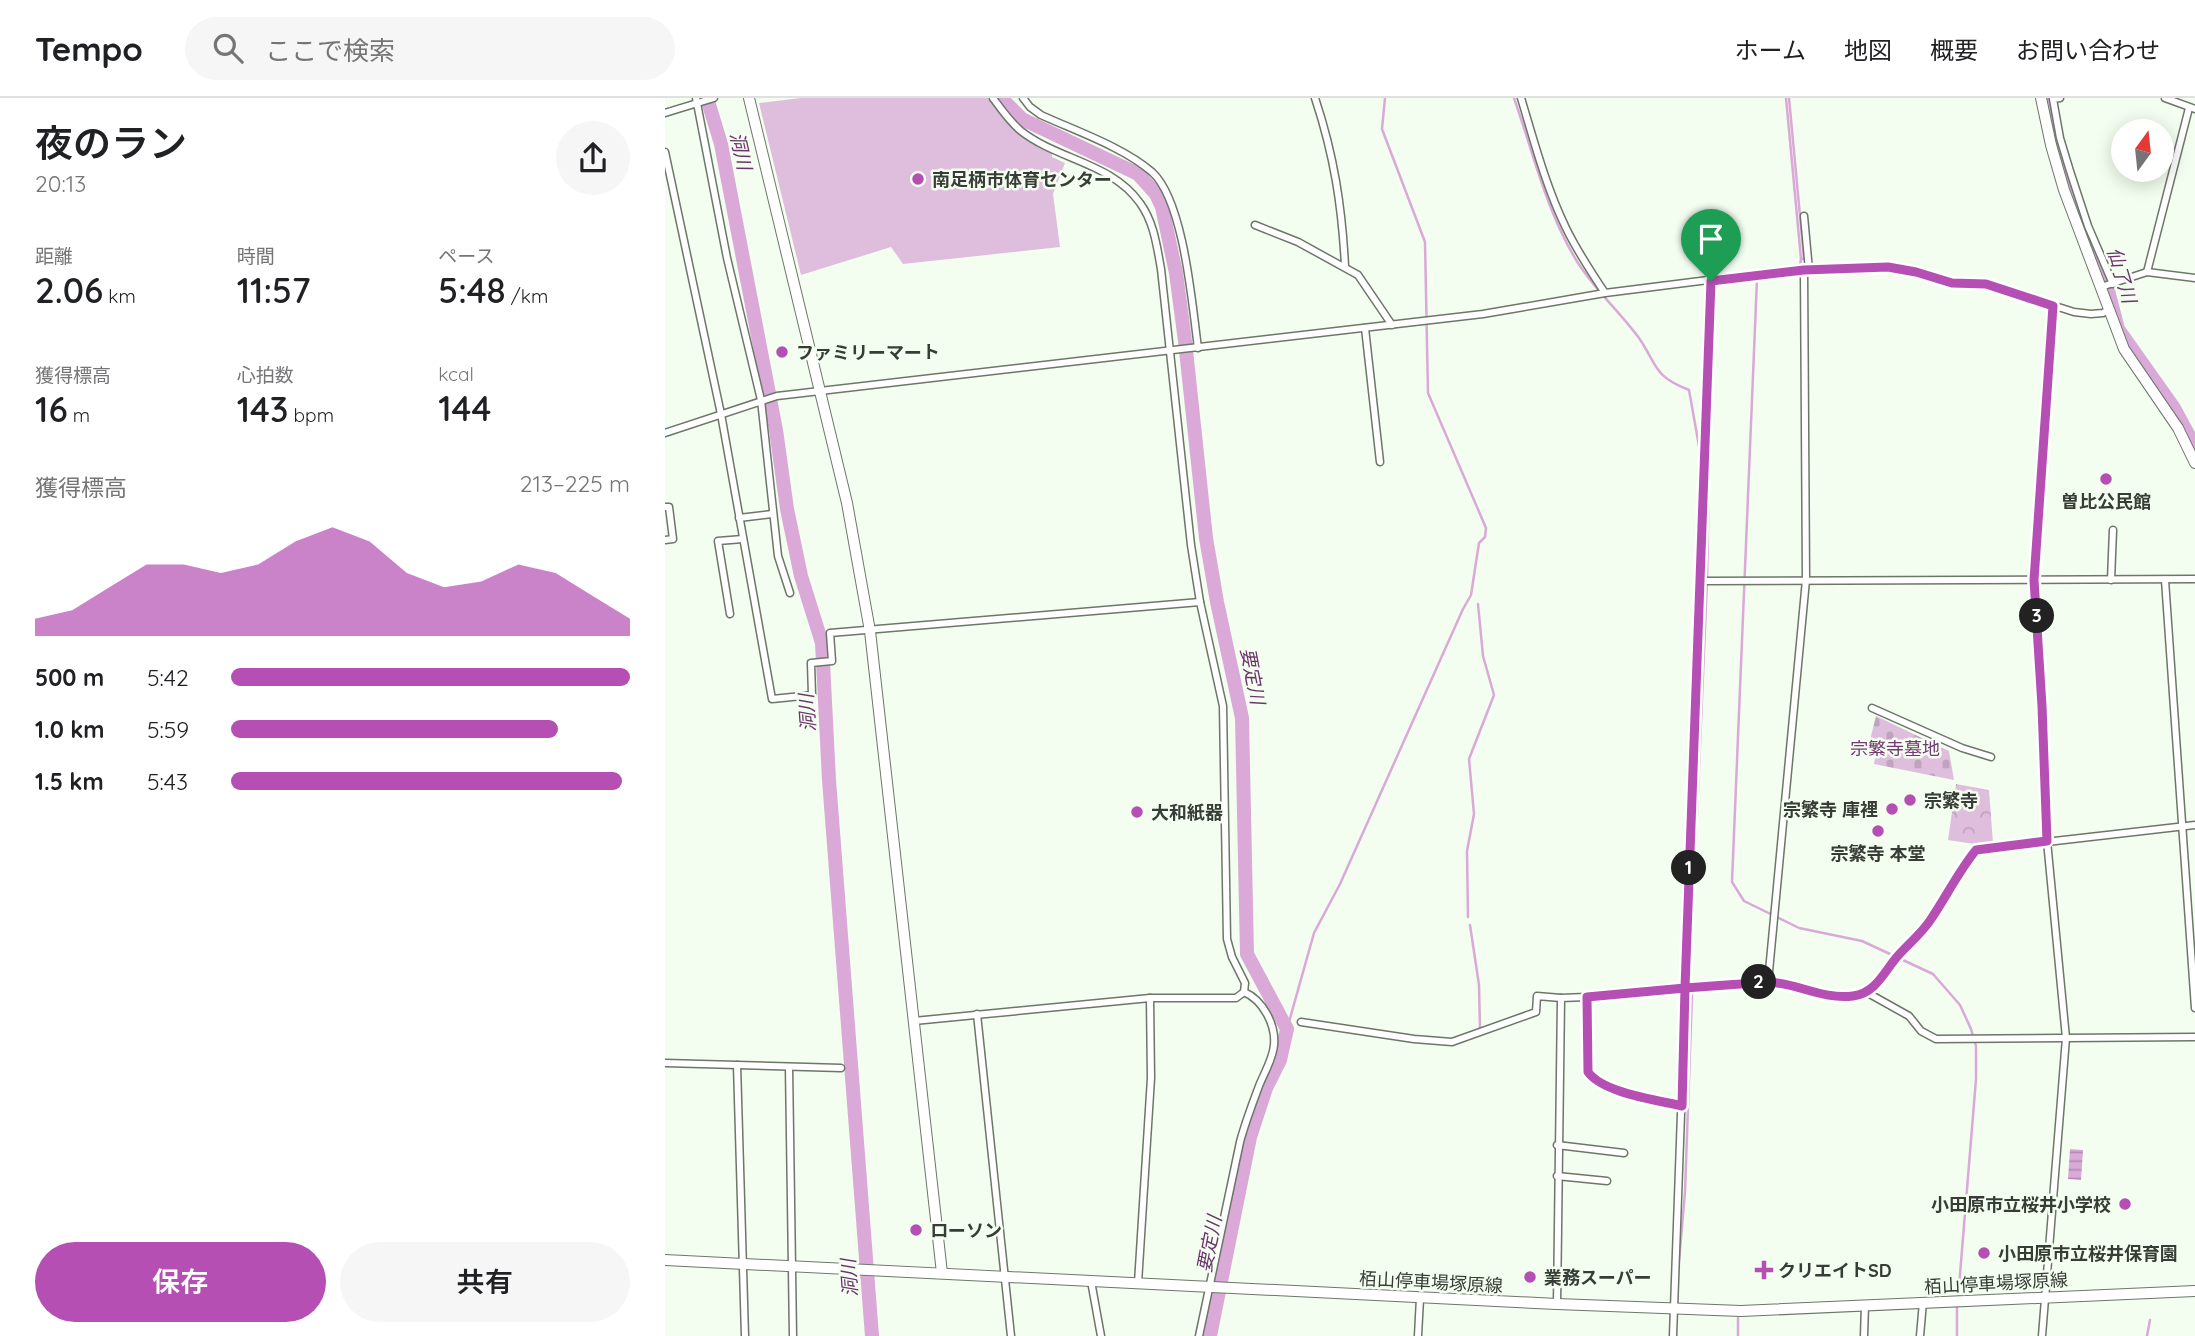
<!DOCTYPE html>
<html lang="ja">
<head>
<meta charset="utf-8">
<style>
	body { margin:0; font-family:Quicksand,"Noto Sans JP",sans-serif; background:#f6f6f6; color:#202124; height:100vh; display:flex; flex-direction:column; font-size:26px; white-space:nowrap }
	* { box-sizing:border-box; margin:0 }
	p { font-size:23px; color:#757577 }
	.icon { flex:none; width:38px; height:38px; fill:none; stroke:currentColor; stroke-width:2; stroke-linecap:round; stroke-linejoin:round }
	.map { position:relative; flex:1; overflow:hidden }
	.details { display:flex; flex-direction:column; background:#fff; width:665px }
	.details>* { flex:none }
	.needle { width:46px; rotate:15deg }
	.buttons { position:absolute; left:1446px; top:21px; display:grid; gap:14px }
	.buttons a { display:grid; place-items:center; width:63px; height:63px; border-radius:50%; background:#fff; box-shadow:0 4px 18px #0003; font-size:35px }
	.pin { position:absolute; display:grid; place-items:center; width:60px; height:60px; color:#fff; margin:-72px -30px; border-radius:50% 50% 50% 0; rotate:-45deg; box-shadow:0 0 7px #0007 }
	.pin .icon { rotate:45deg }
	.km { position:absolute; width:35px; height:35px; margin:-18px; border-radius:50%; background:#222; color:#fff; font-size:19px; line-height:35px; text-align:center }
	.round { display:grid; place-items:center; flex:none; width:74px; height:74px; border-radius:37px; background:#f6f6f6 }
	.head { display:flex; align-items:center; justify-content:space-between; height:119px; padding:0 35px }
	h1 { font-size:38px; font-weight:600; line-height:52px }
	.figures { display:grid; grid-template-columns:repeat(3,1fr); gap:10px; height:119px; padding:7px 35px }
	.figures div { display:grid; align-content:center }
	.figures b { font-size:35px; font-weight:600 }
	.figures small { font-size:19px; font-weight:400 }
	.figures p { font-size:19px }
	.chart { height:196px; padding:14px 35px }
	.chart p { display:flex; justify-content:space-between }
	.chart svg { width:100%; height:126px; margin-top:7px; fill:#b54fb3; opacity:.7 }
	.cta { display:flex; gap:14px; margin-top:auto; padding:14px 35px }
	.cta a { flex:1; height:80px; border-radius:42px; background:#b54fb3; color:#fff; font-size:28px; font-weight:600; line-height:80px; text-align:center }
	.cta a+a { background:#f6f6f6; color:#202124 }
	ul { padding:0 35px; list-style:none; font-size:23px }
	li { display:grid; grid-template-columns:112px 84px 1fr; align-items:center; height:52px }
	li i { height:18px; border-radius:9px; background:#b54fb3 }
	header { display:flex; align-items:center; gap:42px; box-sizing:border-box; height:98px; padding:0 35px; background:#fff; border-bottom:2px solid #e0e0e0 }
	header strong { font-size:33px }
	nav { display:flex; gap:38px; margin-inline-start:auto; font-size:24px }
	.search { width:490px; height:63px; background:#f6f6f6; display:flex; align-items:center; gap:18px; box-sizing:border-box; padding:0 24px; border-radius:38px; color:#757577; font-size:26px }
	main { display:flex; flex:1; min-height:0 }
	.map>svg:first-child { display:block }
</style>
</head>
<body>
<header>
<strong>Tempo</strong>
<div class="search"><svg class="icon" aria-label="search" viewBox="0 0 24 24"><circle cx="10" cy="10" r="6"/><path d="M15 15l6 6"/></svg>ここで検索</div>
<nav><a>ホーム</a><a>地図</a><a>概要</a><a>お問い合わせ</a></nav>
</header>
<main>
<section class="details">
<div class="head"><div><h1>夜のラン</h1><p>20:13</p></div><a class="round"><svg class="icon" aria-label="share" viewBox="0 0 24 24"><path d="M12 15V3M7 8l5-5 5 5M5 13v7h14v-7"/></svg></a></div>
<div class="figures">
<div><p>距離</p><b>2.06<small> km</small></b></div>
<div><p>時間</p><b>11:57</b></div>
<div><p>ペース</p><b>5:48<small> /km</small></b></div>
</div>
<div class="figures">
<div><p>獲得標高</p><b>16<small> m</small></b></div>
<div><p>心拍数</p><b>143<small> bpm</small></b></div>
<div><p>kcal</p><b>144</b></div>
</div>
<div class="chart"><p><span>獲得標高</span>213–225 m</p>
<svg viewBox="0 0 160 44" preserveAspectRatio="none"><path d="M0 44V38L10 35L20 27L30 19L40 19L50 22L60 19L70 11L80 6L90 11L100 22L110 27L120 25L130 19L140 22L150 30L160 38V44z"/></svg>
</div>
<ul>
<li><b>500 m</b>5:42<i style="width:100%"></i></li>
<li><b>1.0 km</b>5:59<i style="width:82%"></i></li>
<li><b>1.5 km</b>5:43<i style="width:98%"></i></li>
</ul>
<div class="cta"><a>保存</a><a>共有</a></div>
</section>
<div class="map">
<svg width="1530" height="1238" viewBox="0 0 1530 1238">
	<defs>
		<pattern id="cemetery-stones" width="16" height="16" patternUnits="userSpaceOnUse" patternTransform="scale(1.75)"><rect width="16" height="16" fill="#dfbddd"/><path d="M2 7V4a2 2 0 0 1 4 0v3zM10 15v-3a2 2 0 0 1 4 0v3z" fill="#c0a3be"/></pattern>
		<pattern id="park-crowns" width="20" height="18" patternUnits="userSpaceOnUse" patternTransform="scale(1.75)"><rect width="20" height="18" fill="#dfbddd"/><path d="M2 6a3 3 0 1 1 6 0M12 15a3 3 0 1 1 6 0" fill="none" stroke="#c0a3be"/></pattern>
		<pattern id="water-rules" width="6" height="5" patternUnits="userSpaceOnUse" patternTransform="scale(1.75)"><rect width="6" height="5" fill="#daa9d8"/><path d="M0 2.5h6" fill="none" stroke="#b28bb0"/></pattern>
	</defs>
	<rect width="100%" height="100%" fill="#f3fef0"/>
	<!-- cemetery -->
	<path fill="url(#cemetery-stones)" d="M1211 618 1284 653 1289 682 1209 666 1210 659 1205 642Z"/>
	<!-- park -->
	<path fill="url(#park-crowns)" d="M1291 686 1324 692 1328 745 1316 747 1283 742Z"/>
	<!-- pitch -->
	<path fill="#dfbddd" d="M136 0H324L350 33 366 45 387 53V59L400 65 388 96 395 149 238 166 226 149 136 177 94 5Z"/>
	<!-- water -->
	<path fill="url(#water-rules)" d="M1405 1051 1418 1052 1416 1082 1403 1081Z"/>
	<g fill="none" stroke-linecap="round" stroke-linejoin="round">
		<!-- stream -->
		<g stroke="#daa9d8" stroke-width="2.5">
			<path d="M849 0C868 54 882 116 913 165 931 193 955 214 974 240 993 268 988 278 1024 292L1037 365"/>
			<path d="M1121 0 1136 161 1134 176 1092 181 1067 784 1079 803 1134 830 1197 843 1268 876 1295 907 1306 931 1311 948V981L1293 1201"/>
			<path d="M1124 0 1139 161H1136"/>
			<path d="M803 819 802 753 809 716 804 661 829 597 818 558 813 506"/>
			<path d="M805 827 814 887 815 932"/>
			<path d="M622 931 649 835 675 786 798 511 806 497 814 445 820 439 821 430 763 295 760 144 717 31 720 0"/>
			<path d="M1014 1163 1020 1094 1027 896 1025 881 1042 483 1044 373 1042 370"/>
			<path d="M1073 1238V1220"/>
			<path d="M1292 1238V1208"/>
			<path d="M1482 1238 1485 1222"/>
		</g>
		<!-- river -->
		<g stroke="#daa9d8" stroke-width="14">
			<path d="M42 0 56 46 111 332 122 411 136 478 157 545 164 682 207 1238"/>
			<path d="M336 0 357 21 473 76 491 96 497 109 511 175 520 243 541 440 552 504 577 620 582 856 622 931 615 962 601 990 585 1039 545 1238"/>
			<path d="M1382 0 1391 48 1416 121 1439 177 1453 231 1509 310 1530 349"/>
		</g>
		<!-- street casing -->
		<g stroke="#6c7669" stroke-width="9">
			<g id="street">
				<path d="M31 0 62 160 96 302 113 458 125 495"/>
				<path d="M328 0C336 11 345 24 356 33 393 62 447 65 475 105 489 124 492 149 496 171L526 447 535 504 558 608 562 841 567 859 580 885 579 894"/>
				<path d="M358 0 365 9 376 17C411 33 458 49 487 74 519 103 527 206 533 250"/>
				<path d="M650 0C669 57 677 109 680 168"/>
				<path d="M856 0C869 43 881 89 901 130 912 153 926 174 940 195L1083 177 1138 172 1223 169 1287 185 1321 186 1409 214 1426 216 1438 215 1445 211"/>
				<path d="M1395 0 1388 1 1395 40 1405 73 1423 128 1448 186"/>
				<path d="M1500 0 1530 11"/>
				<path d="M0 15 49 0"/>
				<path d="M0 54 56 316 107 601 147 597 146 565 167 563 165 535 535 504"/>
				<path d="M1139 118 1144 172"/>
				<path d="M590 127 633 144 693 177 727 227"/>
				<path d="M1482 174 1524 10"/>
				<path d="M1436 189 1482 174 1530 180"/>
				<path d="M700 230 715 364"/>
				<path d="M0 335 112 298 818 216 940 195"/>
				<path d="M0 409H4L8 441 0 442"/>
				<path d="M74 420 107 416"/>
				<path d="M1446 482 1448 432"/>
				<path d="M1500 482 1530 910"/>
				<path d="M1036 483 1530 481"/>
				<path d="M65 516 53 443 78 441"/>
				<path d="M1207 610 1297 650 1326 659"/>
				<path d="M1103 884 1141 482 1139 172"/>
				<path d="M1201 894 1244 918 1256 933 1271 941 1530 939"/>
				<path d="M312 916 346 1238"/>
				<path d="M249 923 485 900H571L579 894"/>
				<path d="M636 924 749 941 787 944 871 914 872 898 896 900"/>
				<path d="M0 965 176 970"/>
				<path d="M72 967 80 1238"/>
				<path d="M124 969 128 1238"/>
				<path d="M1017 1008C992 1002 938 995 923 974L921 899 960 897 1029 888 1103 884C1132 885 1158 902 1188 898 1210 895 1218 876 1231 860 1241 848 1254 838 1264 824 1280 801 1293 774 1311 752L1530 727"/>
				<path d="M892 1047 959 1055"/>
				<path d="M892 1078 942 1083"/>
				<path d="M426 1183 436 1238"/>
				<path d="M473 1185 486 980 485 900"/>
				<path d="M892 1206 896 900 921 899"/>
				<path d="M534 1238 575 1044C580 1025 587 1007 594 988 599 975 608 961 609 947 611 927 598 902 579 894"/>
				<path d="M753 1238 755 1200"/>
				<path d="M1008 1238 1046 183"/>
				<path d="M1199 1238 1200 1207"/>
				<path d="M1255 1238 1258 1204"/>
				<path d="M1377 1238 1401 940 1382 743 1377 609 1369 482 1388 208"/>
			</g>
		</g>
		<!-- secondary casing -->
		<g stroke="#6c7669" stroke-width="12">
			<g id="secondary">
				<path d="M84 0 182 405 205 533 277 1175"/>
				<path d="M1376 0 1386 47 1399 92 1459 251 1513 330 1530 365"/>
				<path d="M0 1162 892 1206 1076 1213 1530 1193"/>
			</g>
		</g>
		<!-- street -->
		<use href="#street" stroke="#fff" stroke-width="6"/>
		<!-- secondary -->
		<use href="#secondary" stroke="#fff" stroke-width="10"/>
	</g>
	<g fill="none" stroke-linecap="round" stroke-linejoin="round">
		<!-- route casing -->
		<g stroke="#fff" stroke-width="14">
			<path id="route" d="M1046 183 1020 890 922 899 923 974C938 995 992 1002 1017 1008L1020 890 1103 884C1132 885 1158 902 1188 898 1210 895 1218 876 1231 860 1241 848 1254 838 1264 824 1280 801 1293 774 1311 752L1382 743 1377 608 1369 482 1388 208 1321 186 1287 185 1251 174 1223 169 1139 172 1046 183"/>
		</g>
		<!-- route -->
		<use href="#route" stroke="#b54fb3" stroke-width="9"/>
	</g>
	<!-- markers -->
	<g fill="#b54fb3" stroke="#f3fef0" stroke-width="2.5">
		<circle cx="253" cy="81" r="7"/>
		<circle cx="117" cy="254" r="7"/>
		<circle cx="1441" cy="381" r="7"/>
		<circle cx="1245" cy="702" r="7"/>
		<circle cx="1227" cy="711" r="7"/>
		<circle cx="472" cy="714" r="7"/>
		<circle cx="1213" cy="733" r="7"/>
		<circle cx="1460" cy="1106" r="7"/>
		<circle cx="251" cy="1132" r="7"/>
		<circle cx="1319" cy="1155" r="7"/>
		<path d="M1095.5 1161.5h7v7h7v7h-7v7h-7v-7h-7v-7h7z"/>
		<circle cx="865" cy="1179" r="7"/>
	</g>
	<g text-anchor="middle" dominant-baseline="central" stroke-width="5" stroke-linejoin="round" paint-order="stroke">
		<!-- poi labels -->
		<g font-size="18" font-weight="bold" fill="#383c36" stroke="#f3fef0" text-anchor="start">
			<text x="267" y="81">南足柄市体育センター</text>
			<text x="131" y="254">ファミリーマート</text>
			<text x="1441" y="403" text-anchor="middle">曽比公民館</text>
			<text x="1259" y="702">宗繁寺</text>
			<text x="1213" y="711" text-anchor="end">宗繁寺 庫裡</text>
			<text x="486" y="714">大和紙器</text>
			<text x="1213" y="755" text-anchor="middle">宗繁寺 本堂</text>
			<text x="1446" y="1106" text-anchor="end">小田原市立桜井小学校</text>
			<text x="265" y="1132">ローソン</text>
			<text x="1333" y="1155">小田原市立桜井保育園</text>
			<text x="1113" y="1172">クリエイトSD</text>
			<text x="879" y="1179">業務スーパー</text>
		</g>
		<!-- park labels -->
		<g font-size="18" fill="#753b74" stroke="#f3fef0">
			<text x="1230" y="650">宗繁寺墓地</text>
		</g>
		<!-- street labels -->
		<g font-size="18" fill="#383c36" stroke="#f3fef0">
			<text transform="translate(766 1184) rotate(3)">栢山停車場塚原線</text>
			<text transform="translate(1331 1185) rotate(-3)">栢山停車場塚原線</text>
		</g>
		<!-- water labels -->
		<g font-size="19" font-style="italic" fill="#6d336c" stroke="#f3fef0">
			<text transform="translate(76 53) rotate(77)">洞川</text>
			<text transform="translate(1457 177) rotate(73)">仙了川</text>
			<text transform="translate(588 578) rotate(79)">要定川</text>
			<text transform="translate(142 615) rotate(-94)">洞川</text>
			<text transform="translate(544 1146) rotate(-79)">要定川</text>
			<text transform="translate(184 1180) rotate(-94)">洞川</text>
		</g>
	</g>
</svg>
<div class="buttons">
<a><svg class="needle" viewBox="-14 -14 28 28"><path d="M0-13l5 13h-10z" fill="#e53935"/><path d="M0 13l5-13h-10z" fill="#757577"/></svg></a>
</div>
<div class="pin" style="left:1046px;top:183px;background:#1e9e55"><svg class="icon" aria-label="arrive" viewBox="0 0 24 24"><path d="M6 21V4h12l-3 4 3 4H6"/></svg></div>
<b class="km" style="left:1024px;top:770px">1</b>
<b class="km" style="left:1094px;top:884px">2</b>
<b class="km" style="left:1372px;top:518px">3</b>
</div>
</main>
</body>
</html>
